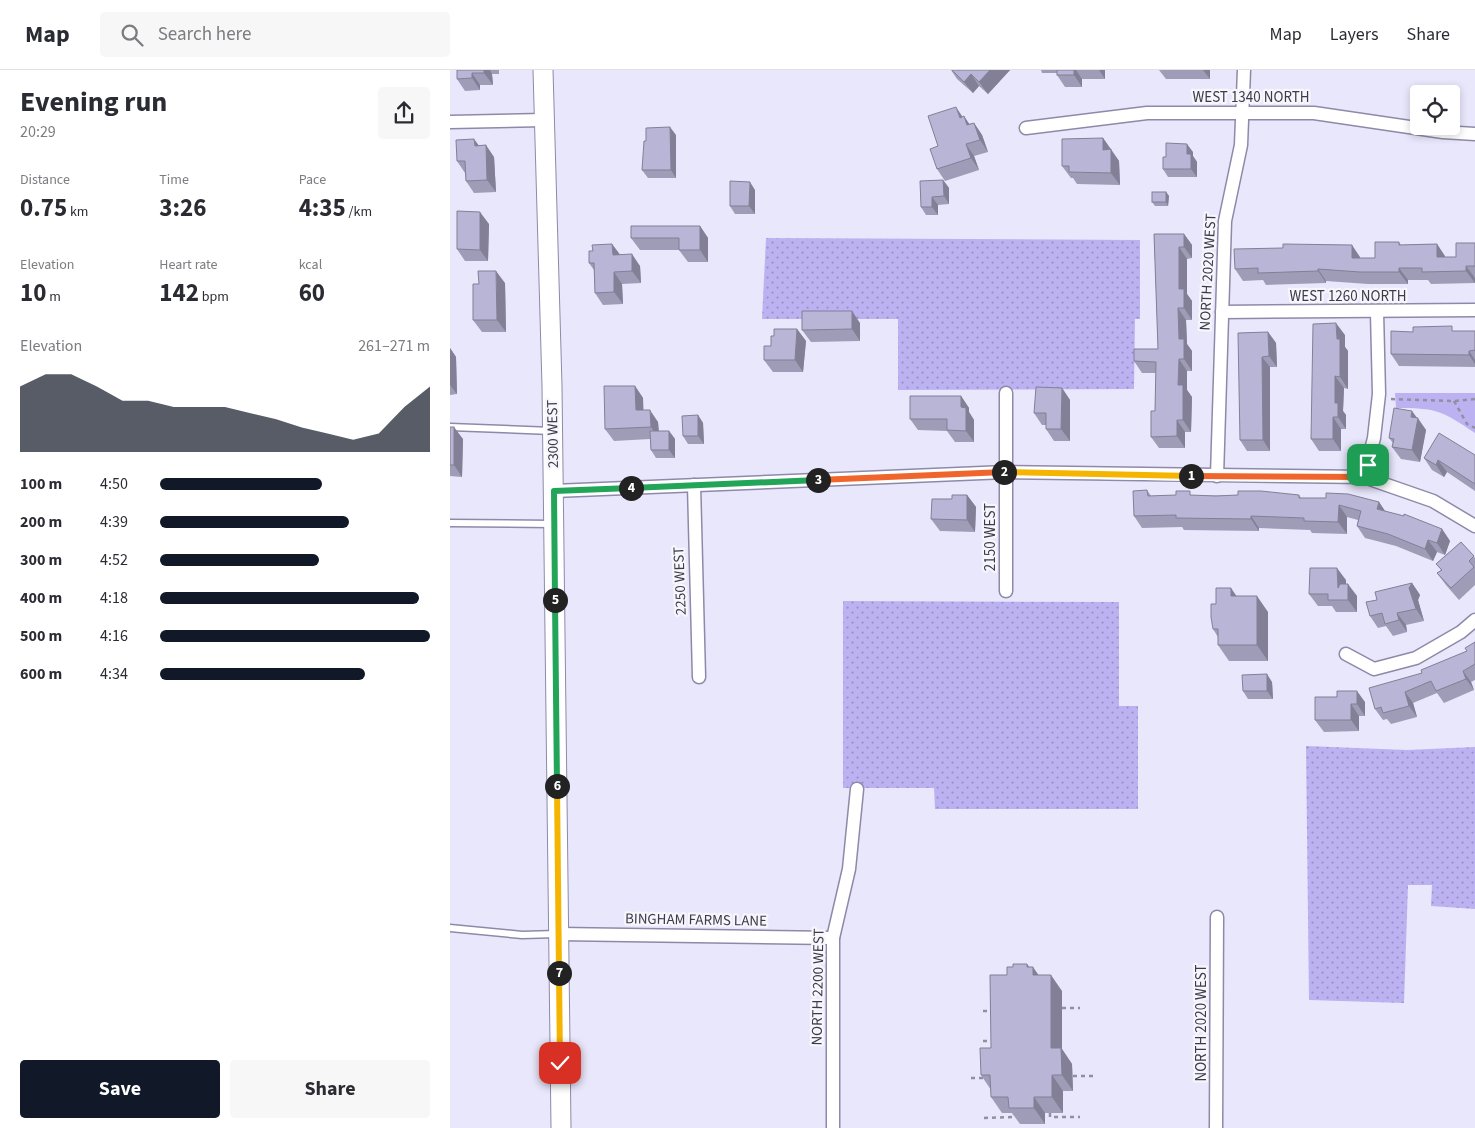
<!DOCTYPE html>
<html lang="en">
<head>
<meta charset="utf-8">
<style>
	body { margin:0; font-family:"Source Sans 3",sans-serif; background:#f7f7f7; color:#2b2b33; height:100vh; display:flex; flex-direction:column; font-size:19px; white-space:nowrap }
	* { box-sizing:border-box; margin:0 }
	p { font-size:16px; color:#7c7c81 }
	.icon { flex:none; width:28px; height:28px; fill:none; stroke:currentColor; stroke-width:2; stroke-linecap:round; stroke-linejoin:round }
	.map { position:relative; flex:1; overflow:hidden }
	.sheet { display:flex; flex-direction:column; background:#fff; width:450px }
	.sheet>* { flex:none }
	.buttons { position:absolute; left:960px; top:15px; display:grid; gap:10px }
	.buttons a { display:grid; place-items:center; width:50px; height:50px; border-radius:5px; background:#fff; box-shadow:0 2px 8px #0003; font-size:25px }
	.pin { position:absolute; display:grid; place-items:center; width:42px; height:42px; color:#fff; margin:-21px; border-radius:10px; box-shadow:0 2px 8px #0006 }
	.km { position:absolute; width:25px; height:25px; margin:-12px; border-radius:50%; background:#222; color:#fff; font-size:14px; line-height:25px; text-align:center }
	.round { display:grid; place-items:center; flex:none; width:52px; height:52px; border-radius:5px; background:#f7f7f7 }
	.headline { display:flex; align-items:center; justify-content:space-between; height:85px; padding:0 20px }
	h1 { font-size:28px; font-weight:700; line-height:38px }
	.stats { display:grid; grid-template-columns:repeat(3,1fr); gap:8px; height:85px; padding:5px 20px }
	.stats div { display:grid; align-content:center }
	.stats b { font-size:25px; font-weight:700 }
	.stats small { font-size:14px; font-weight:400 }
	.stats p { font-size:14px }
	.chart { height:140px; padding:10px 20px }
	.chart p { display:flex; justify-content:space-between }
	.chart svg { width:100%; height:90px; margin-top:5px; fill:#111827; opacity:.7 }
	.button { display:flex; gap:10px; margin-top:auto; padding:10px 20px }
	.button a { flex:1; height:58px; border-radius:5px; background:#111827; color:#fff; font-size:20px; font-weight:700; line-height:58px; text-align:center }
	.button a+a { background:#f7f7f7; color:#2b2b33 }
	ul { padding:0 20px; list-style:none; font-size:16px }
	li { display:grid; grid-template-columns:80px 60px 1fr; align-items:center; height:38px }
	li i { height:12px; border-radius:6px; background:#111827 }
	header { display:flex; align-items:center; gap:30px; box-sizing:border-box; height:70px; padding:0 25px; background:#fff; border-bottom:1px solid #e1e1e2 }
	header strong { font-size:24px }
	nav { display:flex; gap:28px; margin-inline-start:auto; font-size:18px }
	.search { width:350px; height:45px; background:#f7f7f7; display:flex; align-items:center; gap:12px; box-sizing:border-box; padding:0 18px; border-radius:5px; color:#7c7c81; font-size:19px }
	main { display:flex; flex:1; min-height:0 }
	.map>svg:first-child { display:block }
</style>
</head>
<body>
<header>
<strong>Map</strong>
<div class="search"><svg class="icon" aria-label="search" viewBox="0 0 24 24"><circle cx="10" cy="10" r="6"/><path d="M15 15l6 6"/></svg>Search here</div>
<nav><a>Map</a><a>Layers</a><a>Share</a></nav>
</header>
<main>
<section class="sheet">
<div class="headline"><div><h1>Evening run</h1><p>20:29</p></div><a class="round"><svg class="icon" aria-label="share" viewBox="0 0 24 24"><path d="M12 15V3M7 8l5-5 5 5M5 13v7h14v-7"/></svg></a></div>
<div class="stats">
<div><p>Distance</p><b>0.75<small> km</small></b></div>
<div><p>Time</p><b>3:26</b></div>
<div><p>Pace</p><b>4:35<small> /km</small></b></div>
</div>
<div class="stats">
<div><p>Elevation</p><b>10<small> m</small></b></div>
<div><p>Heart rate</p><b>142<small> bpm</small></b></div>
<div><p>kcal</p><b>60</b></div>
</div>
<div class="chart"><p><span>Elevation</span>261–271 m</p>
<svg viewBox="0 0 160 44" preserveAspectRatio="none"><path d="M0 44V12L10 6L20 6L30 12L40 19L50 19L60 22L70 22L80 22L90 25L100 28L110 32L120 35L130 38L140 35L150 22L160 12V44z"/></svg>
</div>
<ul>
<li><b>100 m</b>4:50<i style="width:60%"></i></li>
<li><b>200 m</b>4:39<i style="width:70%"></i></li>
<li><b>300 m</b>4:52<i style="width:59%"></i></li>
<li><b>400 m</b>4:18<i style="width:96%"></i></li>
<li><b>500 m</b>4:16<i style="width:100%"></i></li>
<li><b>600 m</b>4:34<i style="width:76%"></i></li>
</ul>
<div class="button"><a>Save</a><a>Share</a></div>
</section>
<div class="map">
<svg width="1025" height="1058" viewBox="0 0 1025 1058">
	<defs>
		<pattern id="grass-dots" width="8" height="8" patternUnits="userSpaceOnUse" patternTransform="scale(1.25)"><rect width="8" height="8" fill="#bcb2f1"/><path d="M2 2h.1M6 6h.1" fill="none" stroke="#9a92c5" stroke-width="1.8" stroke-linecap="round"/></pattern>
	</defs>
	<rect width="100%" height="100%" fill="#e9e7fb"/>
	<!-- grass -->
	<g fill="url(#grass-dots)">
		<path d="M316 168 690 170V249H685L684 319 448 320V249H312Z"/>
		<path d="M393 531 669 532V636H688V739H485L484 718H393Z"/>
		<path d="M856 676 957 680 1025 677V839L981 836 982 815H958L954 933 859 930Z"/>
	</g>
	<!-- green -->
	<path fill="#bcb2f1" d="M945 323H1025V363C991 340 986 338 946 338Z"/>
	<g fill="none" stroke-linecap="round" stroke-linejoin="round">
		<!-- service casing -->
		<g stroke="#8e89a9" stroke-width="9">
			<g id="service">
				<path d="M0 357 102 361"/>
				<path d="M0 453 101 454"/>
				<path d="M0 858 72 865 107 864"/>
			</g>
		</g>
		<!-- minor casing -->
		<g stroke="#8e89a9" stroke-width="15">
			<g id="minor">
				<path d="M0 52 94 50"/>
				<path d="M576 58 697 43H864L993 62 1025 64"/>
				<path d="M772 242 1025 240"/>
				<path d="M556 323V521"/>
				<path d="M767 406 775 151 791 75 794 0"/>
				<path d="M914 407 924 368 929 324 927 242"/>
				<path d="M244 415 249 607"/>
				<path d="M104 421 556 402 914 407 983 431 1025 456"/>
				<path d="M896 584 924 599 966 588 1011 562 1025 550"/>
				<path d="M109 864 383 868"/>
				<path d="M383 1058V868L399 799 407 719"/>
				<path d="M766 1058 767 847"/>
			</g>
		</g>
		<!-- secondary casing -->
		<g stroke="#8e89a9" stroke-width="21">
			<path id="secondary" d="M93 0 102 316 111 1058"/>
		</g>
		<!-- path -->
		<g stroke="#918fa0" stroke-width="2.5" stroke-dasharray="4 4" stroke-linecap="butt">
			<path d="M941 329 1004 331 1025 329"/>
			<path d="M1004 331 1017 354 1025 358"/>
			<path d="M612 938H630"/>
			<path d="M533 941H541"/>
			<path d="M533 971H544"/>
			<path d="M623 1006H644"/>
			<path d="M521 1008H534"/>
			<path d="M600 1043V1047H630"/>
			<path d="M534 1048 564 1047V1044"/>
		</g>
		<!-- service -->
		<use href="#service" stroke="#fff" stroke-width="6"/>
		<!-- minor -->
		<use href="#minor" stroke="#fff" stroke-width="12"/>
		<!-- secondary -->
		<use href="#secondary" stroke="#fff" stroke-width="19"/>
	</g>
	<!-- wall -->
	<g fill="#9f9cb8">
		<path d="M7 0H49V4H42L43 15H30V20L15 21 7 9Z"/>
		<path d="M501 0H560L538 24 529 16 523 23 507 9Z"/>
		<path d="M591 0H655V9H632V17H615L607 5V3H592Z"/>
		<path d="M709 0H760V9H716Z"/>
		<path d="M513 46 519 54 524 53 532 65 538 82 524 86 529 100 495 111 487 99 488 76Z"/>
		<path d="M226 65V108H198L192 100 196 71Z"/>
		<path d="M653 68 669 91 670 115 627 114 623 108H621L612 96Z"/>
		<path d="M29 75 44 87 46 122 24 123 16 111 15 103 7 91Z"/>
		<path d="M743 82V86L747 92V107H718L713 99 716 87Z"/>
		<path d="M493 110 499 118V134L488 135V145H476L471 137Z"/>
		<path d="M305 120V144H285L280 136Z"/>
		<path d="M716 122 719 126 718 136H705L702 132Z"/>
		<path d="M39 154 38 191H15L7 179Z"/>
		<path d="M250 156 258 168V192H238L229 180H190L181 168Z"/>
		<path d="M704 164H734L742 175V188L737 189V224L742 231V250H736L737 274 742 281V301H737V320L742 327 741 362H735V378H709L701 367 705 341 706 303H692L684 291 708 279Z"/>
		<path d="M949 172 951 175 987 174 995 187H1006L1025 173V213L981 214 978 210H958V214H918L876 211V213L816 215 813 210 793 211 785 199 910 187V188H925Z"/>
		<path d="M162 174 170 185 190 196 191 213 172 214 173 234 153 235 145 223 144 200 139 193 143 181Z"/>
		<path d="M55 213 56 262H32L23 250Z"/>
		<path d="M410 253V271L361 272 352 260Z"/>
		<path d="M347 259 356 271 353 302H323L314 290 321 276 324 266Z"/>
		<path d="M1006 261H1025V297L949 296 941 284Z"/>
		<path d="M818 262 826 273 827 297H820V381H797L790 370Z"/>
		<path d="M895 265V277L898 281V319L894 318 893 341 896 345V359H891V381H869L861 369Z"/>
		<path d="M0 278 6 287 7 324 0 325Z"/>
		<path d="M185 316 193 328V340L208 352 209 361H219L225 369V388H206L201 380 200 369 164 371 155 359Z"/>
		<path d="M612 318 620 330V371H604L596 359V355H592L584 343Z"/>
		<path d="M511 326 519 338V342L524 350V372H505L497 361 468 360 460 349Z"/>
		<path d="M248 345 253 353 254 374H238L233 366Z"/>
		<path d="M967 348H968L976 360 970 392 951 389 942 377 943 373 939 368Z"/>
		<path d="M0 357 13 369 12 407 0 406Z"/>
		<path d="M1025 385V421L997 402 994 407 982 400 974 388Z"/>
		<path d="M697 420 701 426 849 425 851 428 929 432 935 441 992 459 1000 471 995 485 987 482 983 491 946 476 915 468 907 456 908 450 897 447V464L862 463 860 460 809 458V461L734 460 732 457 692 458 684 446Z"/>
		<path d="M517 425 526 437 525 462 490 461 481 449 502 429Z"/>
		<path d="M1011 472 1025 488V515L1009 530 996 515 987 503 991 500 986 494Z"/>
		<path d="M896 510V514L907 526V542H886L882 536H868L859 524Z"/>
		<path d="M962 513 970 525 968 530 974 551 956 555 957 562 943 566 936 556 928 558 920 546 927 530Z"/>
		<path d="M786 526 818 542V591H779L768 575V567L763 559 766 534Z"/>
		<path d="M1025 572V610L1021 612 1024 620 994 633 987 623 963 633 967 647 941 654 937 649 933 650 925 639 972 603 1017 581Z"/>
		<path d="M822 612 823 629H798L793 621Z"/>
		<path d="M865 627 915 632V646H909V661L874 662 865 650Z"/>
		<path d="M579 897 588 905 612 921V979L622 994 623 1021H613V1043H595V1054H570L562 1043H552L541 1027V1020L531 1005 541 978 557 905Z"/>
	</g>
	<!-- shaded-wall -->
	<g fill="#827f96">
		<path d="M34 0H40L42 4 43 15 34 3Z"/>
		<path d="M540 0H560L538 24 529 12Z"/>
		<path d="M624 0H626L632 9V17L624 5Z"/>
		<path d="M649 0H655V9Z"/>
		<path d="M753 0H760V9Z"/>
		<path d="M22 3 30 15V20L22 8Z"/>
		<path d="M521 4 529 16 523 23 514 12Z"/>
		<path d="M506 37 514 49 510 48Z"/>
		<path d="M514 46 522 58 517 55Z"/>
		<path d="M524 53 532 65 538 82 530 70Z"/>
		<path d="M220 57 226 65V108L221 100Z"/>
		<path d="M653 68 669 91 670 115 661 103 653 80Z"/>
		<path d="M24 69 33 81 25 76Z"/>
		<path d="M516 74 524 86 529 100 521 88Z"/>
		<path d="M737 74 743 82V86L747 92V107L741 99 737 84Z"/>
		<path d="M36 75 44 87 46 122 37 110Z"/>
		<path d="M493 110 499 118V134L494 126Z"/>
		<path d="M300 112 305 120V144L299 136Z"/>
		<path d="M716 122 719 126 718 136 716 132Z"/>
		<path d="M482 127 488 135V145L482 137Z"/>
		<path d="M30 142 39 154 38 191 30 180Z"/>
		<path d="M250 156 258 168V192L250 180Z"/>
		<path d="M734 164 742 175V188L734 177Z"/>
		<path d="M162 174 171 186 163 185Z"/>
		<path d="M987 174 995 186V199L987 187Z"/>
		<path d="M902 175 910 187V200L902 188Z"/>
		<path d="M729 177 737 189V224L742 231V250L734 238 729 219Z"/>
		<path d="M182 184 190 196 191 213 182 201Z"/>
		<path d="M1016 196 1025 208V213L1016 201Z"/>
		<path d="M949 198 958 210V214L949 202Z"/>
		<path d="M868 199 876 211V213L868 201Z"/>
		<path d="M46 201 55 213 56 262 47 250Z"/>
		<path d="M164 202 172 214 173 234 164 222Z"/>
		<path d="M728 238 736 250 737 274 742 281V301L734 289 729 269Z"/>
		<path d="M402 241 410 253V271L402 259Z"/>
		<path d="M886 253 895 265V277L898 281V319L890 307 887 269Z"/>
		<path d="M347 259 356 271 353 302 345 290Z"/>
		<path d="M818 262 826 273 827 297 819 286Z"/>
		<path d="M0 278 6 287 7 324 0 315Z"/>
		<path d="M1019 281 1025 290V294L1019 285Z"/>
		<path d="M812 287 820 297V381L813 370Z"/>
		<path d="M729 289 737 301V320L742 327 741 362 733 350 728 315Z"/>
		<path d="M885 306 894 318 893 341 896 345V359L888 347 885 333Z"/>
		<path d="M185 316 193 328 194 352 186 340Z"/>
		<path d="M612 318 620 330V371L611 359Z"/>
		<path d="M511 326 519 338V342L524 350V372L516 361 511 337Z"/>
		<path d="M200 340 208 352 209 369 201 357Z"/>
		<path d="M962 341 976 360 970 392 962 380 961 347Z"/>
		<path d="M248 345 253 353 254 374 248 366Z"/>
		<path d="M883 347 891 359V381L883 369Z"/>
		<path d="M727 350 735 362V378L727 366Z"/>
		<path d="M4 357 13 369 12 407 4 395Z"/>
		<path d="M219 361 225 369V388L219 380Z"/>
		<path d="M988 390 997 402 994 407 986 395Z"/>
		<path d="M517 425 526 437 525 462 517 450Z"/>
		<path d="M929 432 937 444 927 439Z"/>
		<path d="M889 435 897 447V464L888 452Z"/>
		<path d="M801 446 809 458V461L801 449Z"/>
		<path d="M992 459 1000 471 995 485 987 473Z"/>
		<path d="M978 470 987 482 983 491 975 479Z"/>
		<path d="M887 498 896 510V530L888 518Z"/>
		<path d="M962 513 970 525 968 530 974 551 966 539 959 518Z"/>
		<path d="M898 514 907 526V542L898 530Z"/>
		<path d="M781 518 792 534 781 526Z"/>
		<path d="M807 526 818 542V591L807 575Z"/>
		<path d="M947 543 956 555 957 562 949 550Z"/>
		<path d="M1013 601 1021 612 1024 620 1016 609Z"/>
		<path d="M817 604 822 612 823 629 817 621Z"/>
		<path d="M907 621 915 632V646L907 634Z"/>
		<path d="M955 622 963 633 967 647 959 636Z"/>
		<path d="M901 634 909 646V661L901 650Z"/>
		<path d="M577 894 583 902V897L594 913V921L577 897Z"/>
		<path d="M601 905 612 921V979L622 994 623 1021 612 1005 601 978Z"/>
		<path d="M602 1005 613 1021V1043L602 1027Z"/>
		<path d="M584 1027 595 1043V1054L584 1038Z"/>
	</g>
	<!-- building -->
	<g fill="#b9b5d6" stroke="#827f96">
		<path d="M7 0H34V3H22V8L7 9Z"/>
		<path d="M502 0H540L529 12 521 4 514 12Z"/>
		<rect x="607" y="0" width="17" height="5"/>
		<path d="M506 37 510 48 514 46 517 55 524 53 530 70 516 74 521 88 487 99 480 79 488 76 478 46Z"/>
		<path d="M220 57 221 100H192L194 71H196V58Z"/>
		<path d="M653 68V80L661 79V103L619 102V96H612V69Z"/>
		<path d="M24 69 25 76 36 75 37 110 16 111 15 91H7L6 70Z"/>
		<path d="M716 73 737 74V84H741V99H713V87H716Z"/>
		<path d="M493 110 494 126 482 127V137H471L470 111Z"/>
		<path d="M280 111 300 112 299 136H280Z"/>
		<rect x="702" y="122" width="14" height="10"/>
		<path d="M7 141 30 142V180L7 179Z"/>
		<path d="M181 156H250V180H229V168H181Z"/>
		<path d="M704 164H734V177H729V219H734V238H728L729 269H734V289H729L728 315H733V350H727V366L701 367V341H705L706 292 684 291V279H708Z"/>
		<path d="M925 172H949V175L987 174V187H1006V173H1025V196H1016V201L972 202V198H949V202H910L868 199V201L808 203V198L785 199 784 179 833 178V174L902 175V188H925Z"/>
		<path d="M162 174 163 185 182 184V201L164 202V222L145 223 144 193H139V181H143L142 175Z"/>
		<path d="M28 201H46L47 250H23V214H29Z"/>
		<path d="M352 241H402V259L352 260Z"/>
		<path d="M886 253 887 269H890V307L885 306V333H888V347H883V369H861L863 254Z"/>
		<path d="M1002 256V261H1025V280L1019 281V285L941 284V261L963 262V257Z"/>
		<path d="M324 259H347L345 290H314V276H321V266H324Z"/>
		<path d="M818 262 819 286 812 287 813 370H790L788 263Z"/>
		<path d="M154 316H185L186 340H200L201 357 155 359Z"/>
		<path d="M586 317 612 318 611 359H596V343H584Z"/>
		<path d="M460 326H511V337L516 338V361L497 360V349H460Z"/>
		<path d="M944 338 962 341 961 347 968 348 962 380 942 377 944 369 939 368Z"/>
		<path d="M248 345V366H233L232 346Z"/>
		<rect x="0" y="357" width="4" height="38"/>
		<path d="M200 361H219V380H201Z"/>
		<path d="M989 363 1025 385V414L988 390 986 395 974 388Z"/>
		<path d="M697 420 698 426 726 425V421H740V425L766 426 788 425V421H811L849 425V428H876V423L898 424 929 432 927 439 954 446V444L992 459 987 473 978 470 975 479 938 464 907 456 911 441 889 435 888 452 854 451V448L801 446V449L726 448V445L684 446 683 421Z"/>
		<path d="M502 425H517V450L481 449 482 429H502Z"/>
		<path d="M1011 472 1024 486 1019 491 1024 497 1001 518 987 503 992 500 986 494Z"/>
		<path d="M860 498H887L888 518 890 514H898V530H878V524H859Z"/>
		<path d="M962 513 959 518 966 539 947 543 949 550 935 554 932 543 920 546 916 532 927 530 925 522Z"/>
		<path d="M766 518H781V526H807V575H768V559H763L761 547V534H766Z"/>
		<path d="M1025 572V594L1013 601 1016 609 986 621 981 611 955 622 959 636 933 643 931 637 925 639 919 618 972 603 971 600 1017 581 1015 578Z"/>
		<path d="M817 604V621H793L792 605Z"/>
		<path d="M887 621H907V634H901V650H865V627H887Z"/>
		<path d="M563 894H577V897H583V905H601V978H611L612 1005H602V1027H584V1038H559L558 1027H541L540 1005H531L530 978H541L540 905H557V897H563Z"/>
	</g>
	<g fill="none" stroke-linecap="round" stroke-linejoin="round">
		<!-- split-1 casing -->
		<g stroke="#fff" stroke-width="10">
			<path id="split-1" d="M741 406 914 407 918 395"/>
		</g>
		<!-- split-2 casing -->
		<g stroke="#fff" stroke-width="10">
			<path id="split-2" d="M554 402 741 406"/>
		</g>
		<!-- split-3 casing -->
		<g stroke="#fff" stroke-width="10">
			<path id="split-3" d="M368 410 554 402"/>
		</g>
		<!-- split-4 casing -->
		<g stroke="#fff" stroke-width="10">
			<path id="split-4" d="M181 418 368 410"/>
		</g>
		<!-- split-5 casing -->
		<g stroke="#fff" stroke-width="10">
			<path id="split-5" d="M105 530 104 421 181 418"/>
		</g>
		<!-- split-6 casing -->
		<g stroke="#fff" stroke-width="10">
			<path id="split-6" d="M105 530 107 716"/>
		</g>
		<!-- split-7 casing -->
		<g stroke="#fff" stroke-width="10">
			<path id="split-7" d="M107 716 109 903"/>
		</g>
		<!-- split-8 casing -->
		<g stroke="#fff" stroke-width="10">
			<path id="split-8" d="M109 903 110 993"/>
		</g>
		<!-- split-1 -->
		<use href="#split-1" stroke="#f0652b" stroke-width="6"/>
		<!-- split-2 -->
		<use href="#split-2" stroke="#f5b400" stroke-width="6"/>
		<!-- split-3 -->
		<use href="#split-3" stroke="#f0652b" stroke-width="6"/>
		<!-- split-4 -->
		<use href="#split-4" stroke="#22a559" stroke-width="6"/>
		<!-- split-5 -->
		<use href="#split-5" stroke="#22a559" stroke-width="6"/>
		<!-- split-6 -->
		<use href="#split-6" stroke="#22a559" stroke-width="6"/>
		<!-- split-7 -->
		<use href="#split-7" stroke="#f5b400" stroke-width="6"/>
		<!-- split-8 -->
		<use href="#split-8" stroke="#f5b400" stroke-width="6"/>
	</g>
	<g text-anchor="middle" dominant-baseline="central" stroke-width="4.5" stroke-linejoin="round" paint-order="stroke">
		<!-- street labels -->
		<g font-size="15" fill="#3d3b48" stroke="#f7f6fd">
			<text x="801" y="27">WEST 1340 NORTH</text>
			<text transform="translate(758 202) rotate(-87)">NORTH 2020 WEST</text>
			<text x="898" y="226">WEST 1260 NORTH</text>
			<text transform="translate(103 364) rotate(-91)">2300 WEST</text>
			<text transform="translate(540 467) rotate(-90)">2150 WEST</text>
			<text transform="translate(230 511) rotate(-92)">2250 WEST</text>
			<text transform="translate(246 850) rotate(1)">BINGHAM FARMS LANE</text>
			<text transform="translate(368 917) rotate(-89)">NORTH 2200 WEST</text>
			<text transform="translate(751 953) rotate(-90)">NORTH 2020 WEST</text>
		</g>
	</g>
</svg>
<div class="buttons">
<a><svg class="icon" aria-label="locate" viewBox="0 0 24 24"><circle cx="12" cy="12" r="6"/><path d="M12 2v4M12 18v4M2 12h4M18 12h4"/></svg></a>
</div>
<div class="pin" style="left:918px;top:395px;background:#1e9e55"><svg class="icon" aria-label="arrive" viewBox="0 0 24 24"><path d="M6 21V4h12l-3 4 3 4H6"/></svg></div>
<div class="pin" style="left:110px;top:993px;background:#d93025"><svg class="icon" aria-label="check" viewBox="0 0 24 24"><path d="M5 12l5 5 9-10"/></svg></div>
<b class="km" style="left:741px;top:406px">1</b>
<b class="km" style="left:554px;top:402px">2</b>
<b class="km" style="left:368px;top:410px">3</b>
<b class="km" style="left:181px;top:418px">4</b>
<b class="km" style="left:105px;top:530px">5</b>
<b class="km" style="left:107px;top:716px">6</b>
<b class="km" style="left:109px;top:903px">7</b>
</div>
</main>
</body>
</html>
